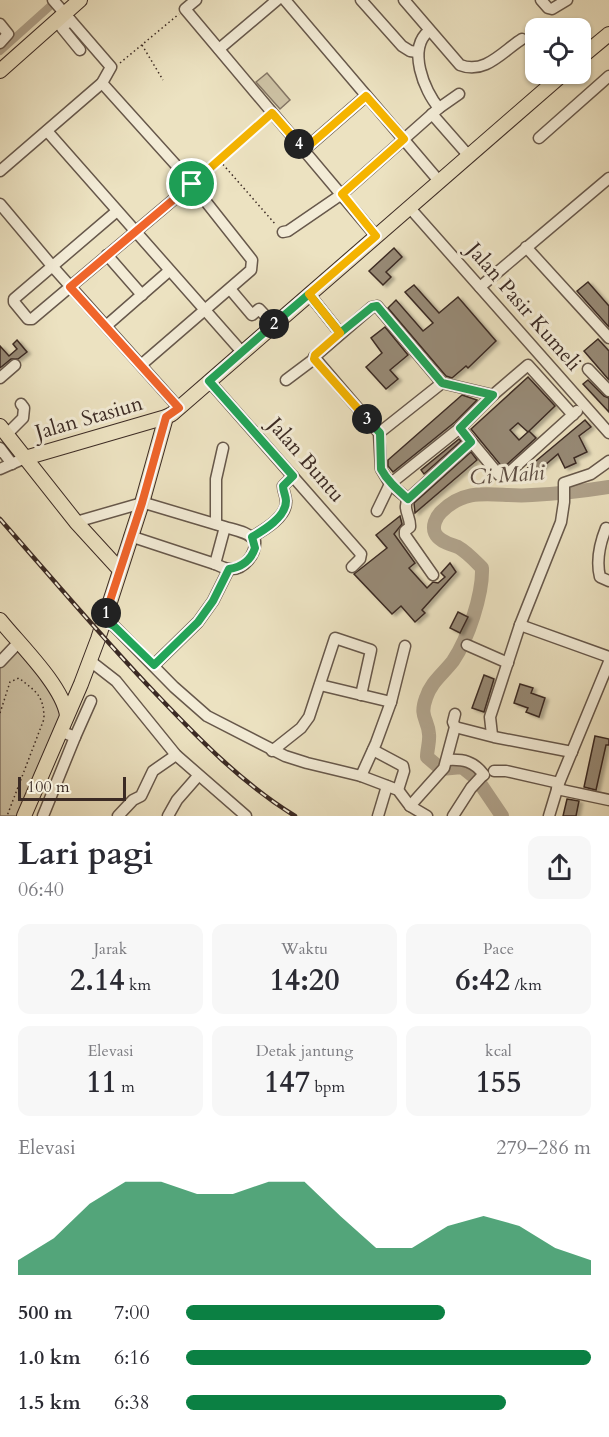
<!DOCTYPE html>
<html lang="id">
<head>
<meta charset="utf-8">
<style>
	body { margin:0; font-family:Cardo,serif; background:#f7f7f7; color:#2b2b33; height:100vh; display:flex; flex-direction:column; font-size:22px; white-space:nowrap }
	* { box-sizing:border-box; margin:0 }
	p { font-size:20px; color:#7c7c81 }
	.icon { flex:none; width:33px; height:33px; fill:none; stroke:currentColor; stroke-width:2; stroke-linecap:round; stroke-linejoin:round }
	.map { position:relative; height:816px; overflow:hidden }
	.drawer { display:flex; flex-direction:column; background:#fff; flex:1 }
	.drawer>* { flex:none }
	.buttons { position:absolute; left:525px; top:18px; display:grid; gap:12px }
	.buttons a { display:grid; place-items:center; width:66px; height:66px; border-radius:12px; background:#fff; box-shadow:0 2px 4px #0004; font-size:30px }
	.scale { position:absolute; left:18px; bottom:15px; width:108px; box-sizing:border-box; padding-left:6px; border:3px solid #3b2a24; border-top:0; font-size:16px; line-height:21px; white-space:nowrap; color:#3b2a24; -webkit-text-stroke:4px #f3ecd7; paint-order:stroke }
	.pin { position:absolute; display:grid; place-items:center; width:51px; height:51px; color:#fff; margin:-26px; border:3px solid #fff; border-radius:50%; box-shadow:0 2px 6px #0007 }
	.km { position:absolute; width:30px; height:30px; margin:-15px; border-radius:50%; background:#222; color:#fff; font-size:16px; line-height:30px; text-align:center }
	.round { display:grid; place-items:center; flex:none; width:63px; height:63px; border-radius:12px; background:#f7f7f7 }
	.summary { display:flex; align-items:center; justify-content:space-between; height:102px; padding:0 18px }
	h1 { font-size:33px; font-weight:700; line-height:45px }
	.metrics { display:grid; grid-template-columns:repeat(3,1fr); gap:9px; height:102px; padding:6px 18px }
	.metrics div { display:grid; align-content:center; border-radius:12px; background:#f7f7f7; text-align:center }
	.metrics b { font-size:30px; font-weight:700 }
	.metrics small { font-size:16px; font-weight:400 }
	.metrics p { font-size:16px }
	.chart { height:168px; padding:12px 18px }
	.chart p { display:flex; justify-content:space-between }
	.chart svg { width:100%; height:108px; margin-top:6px; fill:#0b8043; opacity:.7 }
	ul { padding:0 18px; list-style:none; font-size:20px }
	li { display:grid; grid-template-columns:96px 72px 1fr; align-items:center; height:45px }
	li i { height:15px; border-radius:8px; background:#0b8043 }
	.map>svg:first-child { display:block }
</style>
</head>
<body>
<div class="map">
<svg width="609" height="816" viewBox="0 0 609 816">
	<defs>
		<filter id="shadow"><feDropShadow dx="3.5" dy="2" stdDeviation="1.5" flood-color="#0004"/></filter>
	</defs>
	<rect width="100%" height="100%" fill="#ece2c1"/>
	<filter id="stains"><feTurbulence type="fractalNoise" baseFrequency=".00333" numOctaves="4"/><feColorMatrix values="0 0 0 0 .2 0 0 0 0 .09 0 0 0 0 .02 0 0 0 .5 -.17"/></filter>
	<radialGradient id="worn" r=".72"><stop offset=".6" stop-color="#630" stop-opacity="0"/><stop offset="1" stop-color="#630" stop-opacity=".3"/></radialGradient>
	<!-- green -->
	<g fill="#cec3a6" stroke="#847665" stroke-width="1.5">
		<path d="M267 73 290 100 280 109 256 82Z"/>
		<path d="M18 649 62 703 60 719 21 816H0V666Z"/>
	</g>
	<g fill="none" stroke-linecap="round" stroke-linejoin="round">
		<!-- canal -->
		<path stroke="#b0a38c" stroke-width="8" d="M0 51 57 0"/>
		<!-- river -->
		<path stroke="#b0a38c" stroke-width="14" d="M502 816 477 779 462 767 441 769 427 757C427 750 430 741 429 734 428 719 419 717 426 698 431 682 443 674 453 661 468 639 483 594 482 568 475 561 467 552 458 547 451 544 439 542 435 533 432 526 436 517 441 512 469 484 497 498 532 495 557 494 584 491 609 487"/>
	</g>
	<!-- building -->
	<g fill="#978a76" stroke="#3b2a24" stroke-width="1.5" filter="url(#shadow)">
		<path d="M394 248 402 257 386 272 391 277 383 285 369 271Z"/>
		<path d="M588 282 609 306V327L577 291Z"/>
		<path d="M414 285 439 313 458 297 496 341 468 368 466 366 452 378 446 376 388 308 396 300 423 331 433 323 405 292Z"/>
		<path d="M385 327 408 355 390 370 398 379 386 389 366 367 382 353 371 338Z"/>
		<path d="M598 339 609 351V380L584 351Z"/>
		<path d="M17 340 27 352 18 359H11L0 368V346L9 356 17 349 13 344Z"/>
		<path d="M528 377 555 406 528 432 518 423 510 430 519 440 529 431 536 438 503 468 471 429Z"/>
		<path d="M588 380 604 396 609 398V412L583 384Z"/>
		<path d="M462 395 477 400 455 422 393 472 388 466V460Z"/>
		<path d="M585 420 591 427 579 436 587 452 574 458 576 463 565 468 558 454 530 478 524 471Z"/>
		<path d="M459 439 461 441 424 474 421 470Z"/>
		<path d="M471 452 477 460 415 513 414 503Z"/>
		<path d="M400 516 402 524 394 534 415 563 409 568 427 588 433 582 438 583 445 577 441 573 450 563 456 572 422 610 425 613 415 622 401 606 392 614 354 574 387 548 376 535Z"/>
		<path d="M458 612 468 617 460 633 450 628Z"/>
		<path d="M484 675 494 679 484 712 472 708Z"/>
		<path d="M520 684 533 688 531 693 545 698 539 717 526 712 528 708 514 703Z"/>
		<path d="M595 736 609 739V745H606L596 790 584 787Z"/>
		<path d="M567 799 579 801 576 816H563Z"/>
	</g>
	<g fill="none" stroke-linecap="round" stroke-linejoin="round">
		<!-- minor casing -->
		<g stroke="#67584b" stroke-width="13">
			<g id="minor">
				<path d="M196 0 185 9 376 236"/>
				<path d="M285 0 439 181"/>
				<path d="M361 0 402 46 410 51 417 52"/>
				<path d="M404 0 460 65C485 75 503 51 522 39"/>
				<path d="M541 0 548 8 552 9 567 0"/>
				<path d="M70 20 62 28 80 50"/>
				<path d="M0 24 8 34 0 43"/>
				<path d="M429 31C407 48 424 91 439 108"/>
				<path d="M219 49 277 0"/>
				<path d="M102 83 184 174 252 260 251 270 141 365"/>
				<path d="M432 114 468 155"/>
				<path d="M47 131 242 352"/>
				<path d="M539 138 609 76"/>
				<path d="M304 150 366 96"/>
				<path d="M0 171 102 83 111 67 53 0"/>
				<path d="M0 204 53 267 179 408"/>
				<path d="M409 207 609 433"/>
				<path d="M117 211 14 299V302L28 319H32L192 184"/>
				<path d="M283 232 288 231 342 194 439 108 459 94"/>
				<path d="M526 247 609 338"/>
				<path d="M107 255 142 295"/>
				<path d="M480 287 609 178"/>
				<path d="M230 289 252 315 259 309 274 325"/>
				<path d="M309 294 340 333"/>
				<path d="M106 326 169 271"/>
				<path d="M588 369 609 391"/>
				<path d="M0 378 15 365"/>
				<path d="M286 380 314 359"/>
				<path d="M209 381 361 554 360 559 352 567"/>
				<path d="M460 428 499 475 504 477 577 411"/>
				<path d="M379 433 442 383"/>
				<path d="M7 434 23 418 24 408 21 404"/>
				<path d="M0 448 12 464"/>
				<path d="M0 469 25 458"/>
				<path d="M408 499 471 442"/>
				<path d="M377 511 390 484 460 428 493 395 528 365 573 415"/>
				<path d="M76 522 142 503 148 504 225 527 215 564C220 566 225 569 230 569 244 570 256 554 255 541 249 532 235 530 225 527"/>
				<path d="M216 524V479L223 448"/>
				<path d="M606 528C600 543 596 561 600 577L609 581"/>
				<path d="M130 536 215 564"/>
				<path d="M252 537C264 530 287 517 286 501 286 496 283 491 283 486L293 476"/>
				<path d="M433 575 405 535V531L410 527C411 517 402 509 408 499L390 484 381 469 379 433 314 357 372 307 377 306 442 383 493 395"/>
				<path d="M103 620 114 626 174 687 207 716 285 756 307 763 361 776 398 790 410 806 427 816"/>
				<path d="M520 625 609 657"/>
				<path d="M467 645 508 663"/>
				<path d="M89 660 116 681 176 755 246 816"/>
				<path d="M0 662 18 643"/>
				<path d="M154 665 198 622 213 601 229 569"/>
				<path d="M320 685 391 702"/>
				<path d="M455 727 494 737 572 752"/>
				<path d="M492 735 490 717 520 625 561 522 564 502V483L591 474 609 461"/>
				<path d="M75 737 91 701"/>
				<path d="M373 750 403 766 404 771 398 790"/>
				<path d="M272 751 301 728 309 717 335 638 371 650 361 695"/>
				<path d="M447 760C463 759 474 761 484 775"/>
				<path d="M494 771H506L559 783"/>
				<path d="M361 776 376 743 391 702 405 646"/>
				<path d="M557 789 609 800"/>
				<path d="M410 806 444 768 455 727 453 722 455 714"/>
				<path d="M43 816 75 737 60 731"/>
				<path d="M118 816 133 800 141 796 153 771 176 755"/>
				<path d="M168 816 177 800 198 776"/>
				<path d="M378 816 387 786"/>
				<path d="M453 816 471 788 482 776"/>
				<path d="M549 816 559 783 609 662"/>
			</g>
		</g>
		<!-- major casing -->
		<g stroke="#3b2a24" stroke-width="16">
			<g id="major">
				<path d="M580 58 609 34"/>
				<path d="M0 71 80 0"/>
				<path d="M0 426 76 522 119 569"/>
				<path d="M25 458 166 417 172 414 563 74"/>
				<path d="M0 620C20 645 62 685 67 715"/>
				<path d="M24 816 81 684 98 639 142 503 166 417"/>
			</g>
		</g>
		<!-- path -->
		<g stroke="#3b2a24" stroke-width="1.5" stroke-dasharray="1.5 3" stroke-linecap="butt">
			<path d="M142 45 163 80"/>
			<path d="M120 63 179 14"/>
			<path d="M220 161 276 225"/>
			<path d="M199 178 265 120"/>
			<path d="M0 713 10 682 19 678C36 692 44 695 44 719L7 816"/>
		</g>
		<!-- minor -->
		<use href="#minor" stroke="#f3ecd7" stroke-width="10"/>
		<!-- major -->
		<use href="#major" stroke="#ece2c1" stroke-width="14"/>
		<!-- rail casing -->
		<g stroke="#3b2a24" stroke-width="4.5">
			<path id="rail" d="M0 519C52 578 103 639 158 696 200 740 243 784 295 816"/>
		</g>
		<!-- rail -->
		<use href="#rail" stroke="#f3ecd7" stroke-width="2" stroke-dasharray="7" stroke-linecap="butt"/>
	</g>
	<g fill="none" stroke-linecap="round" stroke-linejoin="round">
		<!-- split-1 casing -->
		<g stroke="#fff" stroke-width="12">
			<path id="split-1" d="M106 613 142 503 166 417 179 408 70 287 192 184"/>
		</g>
		<!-- split-2 casing -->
		<g stroke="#fff" stroke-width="12">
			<path id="split-2" d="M106 613 103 620 114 626 154 665 198 622 213 601 229 569C242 567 251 560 255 548L252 537C264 530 286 517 286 501 286 496 283 491 283 486L293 476 209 381 274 324"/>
		</g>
		<!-- split-3 casing -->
		<g stroke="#fff" stroke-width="12">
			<path id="split-3" d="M274 324 309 294 340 333 372 307 377 306 442 383 493 395 460 428 471 442 408 499C398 490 388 482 381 469L380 433 367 419"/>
		</g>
		<!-- split-4 casing -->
		<g stroke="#fff" stroke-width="12">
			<path id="split-4" d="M299 144 304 150 366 96 404 139 342 194 376 236 309 294 340 333 315 355 314 359 367 419"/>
		</g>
		<!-- split-5 casing -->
		<g stroke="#fff" stroke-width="12">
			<path id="split-5" d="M192 184 272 113 299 144"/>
		</g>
		<!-- split-1 -->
		<use href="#split-1" stroke="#f0652b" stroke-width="8"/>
		<!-- split-2 -->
		<use href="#split-2" stroke="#22a559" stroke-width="8"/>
		<!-- split-3 -->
		<use href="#split-3" stroke="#22a559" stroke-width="8"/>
		<!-- split-4 -->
		<use href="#split-4" stroke="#f5b400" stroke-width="8"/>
		<!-- split-5 -->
		<use href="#split-5" stroke="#f5b400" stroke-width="8"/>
	</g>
	<g text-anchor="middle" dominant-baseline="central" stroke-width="6" stroke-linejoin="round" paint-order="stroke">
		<!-- street labels -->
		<g font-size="21" fill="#3b2a24" stroke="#f3ecd7">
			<text transform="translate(524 307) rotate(49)">Jalan Pasir Kumeli</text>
			<text transform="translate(89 418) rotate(-16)">Jalan Stasiun</text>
			<text transform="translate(306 460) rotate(49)">Jalan Buntu</text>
		</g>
		<!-- water labels -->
		<g font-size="22" font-style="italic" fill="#5e4e43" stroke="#f3ecd7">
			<text transform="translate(507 475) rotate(-4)">Ci Mahi</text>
		</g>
	</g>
	<rect width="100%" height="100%" filter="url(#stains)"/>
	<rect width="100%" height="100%" fill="url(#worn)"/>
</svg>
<div class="buttons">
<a><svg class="icon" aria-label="locate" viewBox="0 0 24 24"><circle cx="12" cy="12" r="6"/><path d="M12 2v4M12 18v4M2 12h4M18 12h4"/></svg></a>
</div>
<div class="scale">100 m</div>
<div class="pin" style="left:192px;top:184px;background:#1e9e55"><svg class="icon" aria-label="arrive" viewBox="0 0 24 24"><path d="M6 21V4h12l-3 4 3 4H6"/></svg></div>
<b class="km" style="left:106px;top:613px">1</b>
<b class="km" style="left:274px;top:324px">2</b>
<b class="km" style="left:367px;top:419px">3</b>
<b class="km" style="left:299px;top:144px">4</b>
</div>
<section class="drawer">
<div class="summary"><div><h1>Lari pagi</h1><p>06:40</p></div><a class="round"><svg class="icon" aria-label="share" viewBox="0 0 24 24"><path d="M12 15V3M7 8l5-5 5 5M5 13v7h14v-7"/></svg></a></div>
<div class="metrics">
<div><p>Jarak</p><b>2.14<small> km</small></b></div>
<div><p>Waktu</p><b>14:20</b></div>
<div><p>Pace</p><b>6:42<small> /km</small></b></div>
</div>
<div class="metrics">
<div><p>Elevasi</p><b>11<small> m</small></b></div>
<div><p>Detak jantung</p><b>147<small> bpm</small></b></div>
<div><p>kcal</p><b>155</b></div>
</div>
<div class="chart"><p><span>Elevasi</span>279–286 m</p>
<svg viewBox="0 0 160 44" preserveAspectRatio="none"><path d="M0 44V38L10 29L20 15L30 6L40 6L50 11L60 11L70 6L80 6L90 20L100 33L110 33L120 24L130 20L140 24L150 33L160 38V44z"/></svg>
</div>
<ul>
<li><b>500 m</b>7:00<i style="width:64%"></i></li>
<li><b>1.0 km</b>6:16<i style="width:100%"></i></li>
<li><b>1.5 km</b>6:38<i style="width:79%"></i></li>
</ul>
</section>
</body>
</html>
